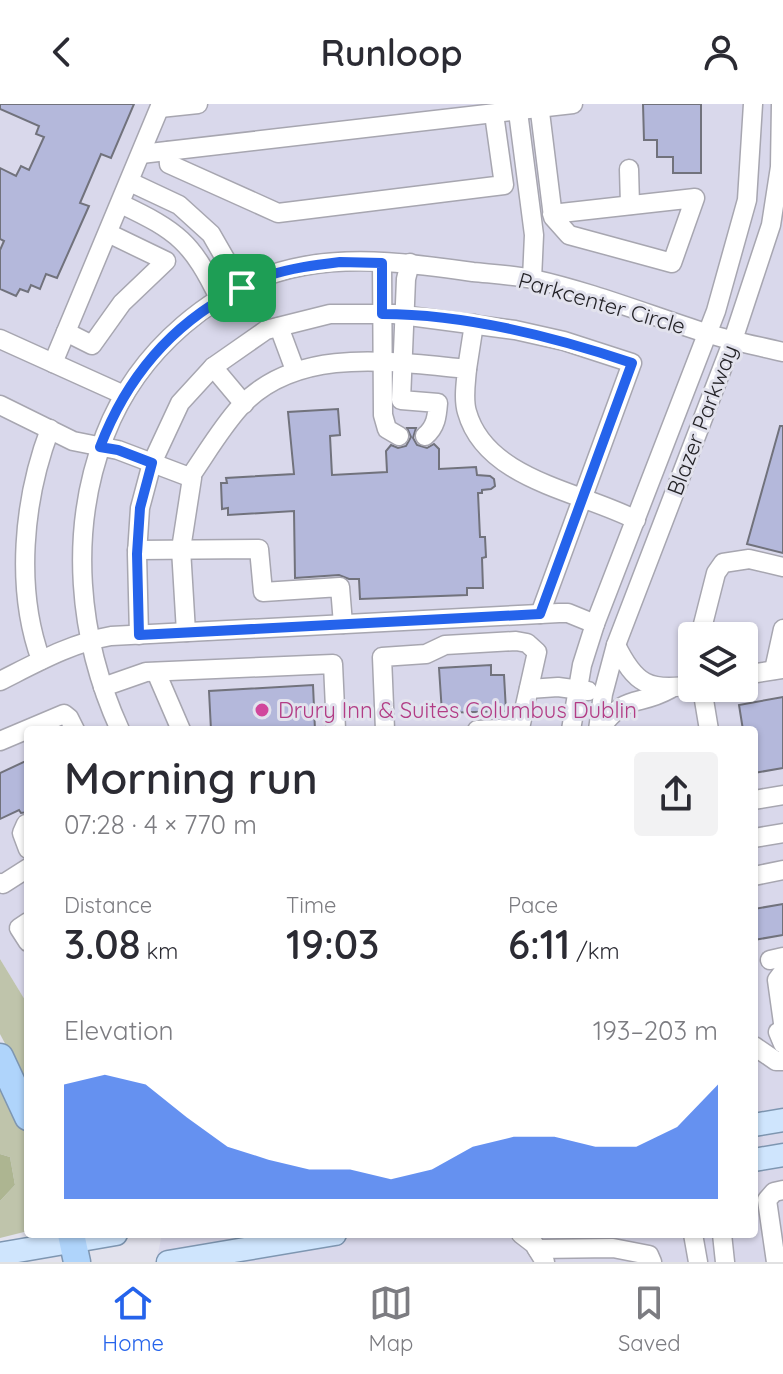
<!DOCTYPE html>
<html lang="en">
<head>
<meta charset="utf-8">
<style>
	body { margin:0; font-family:Quicksand,sans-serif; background:#f2f2f3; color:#2b2b33; height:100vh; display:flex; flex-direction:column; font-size:30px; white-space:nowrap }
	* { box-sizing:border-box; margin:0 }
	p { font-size:26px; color:#7c7c81 }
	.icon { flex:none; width:44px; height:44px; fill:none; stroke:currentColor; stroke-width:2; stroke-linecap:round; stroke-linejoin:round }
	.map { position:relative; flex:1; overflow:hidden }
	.drawer { position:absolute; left:24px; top:622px; width:734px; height:512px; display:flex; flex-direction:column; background:#fff; border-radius:8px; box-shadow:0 2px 6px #0004 }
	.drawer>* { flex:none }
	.fabs { position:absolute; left:678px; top:518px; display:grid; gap:16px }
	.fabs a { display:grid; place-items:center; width:80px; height:80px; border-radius:8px; background:#fff; box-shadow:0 2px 6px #0004; font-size:40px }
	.pin { position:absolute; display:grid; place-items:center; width:68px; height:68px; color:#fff; margin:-34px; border-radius:16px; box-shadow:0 4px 12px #0006 }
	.round { display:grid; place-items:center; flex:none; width:84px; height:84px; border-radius:8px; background:#f2f2f3 }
	.overview { display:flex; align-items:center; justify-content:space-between; height:136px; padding:0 40px }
	h1 { font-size:44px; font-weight:600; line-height:60px }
	.figures { display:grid; grid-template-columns:repeat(3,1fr); gap:12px; height:136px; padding:8px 40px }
	.figures div { display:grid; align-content:center }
	.figures b { font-size:40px; font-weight:600 }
	.figures small { font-size:22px; font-weight:400 }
	.figures p { font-size:22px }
	.chart { height:224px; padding:16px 40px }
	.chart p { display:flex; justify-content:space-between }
	.chart svg { width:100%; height:144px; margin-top:8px; fill:#2563eb; opacity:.7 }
	header { display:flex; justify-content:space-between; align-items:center; height:104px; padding:0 40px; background:#fff; font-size:36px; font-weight:600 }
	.menu { display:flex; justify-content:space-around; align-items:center; height:112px; border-top:2px solid #e1e1e2; background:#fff; font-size:22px; color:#7c7c81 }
	.menu a { display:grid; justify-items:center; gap:4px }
	.menu .current { color:#2563eb }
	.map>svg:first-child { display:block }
</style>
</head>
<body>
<header><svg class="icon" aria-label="back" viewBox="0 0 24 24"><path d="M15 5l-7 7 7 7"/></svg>Runloop<svg class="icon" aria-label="person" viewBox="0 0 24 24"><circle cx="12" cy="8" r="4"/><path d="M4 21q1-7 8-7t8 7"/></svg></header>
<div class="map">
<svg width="783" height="1158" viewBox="0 0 783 1158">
	<rect width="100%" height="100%" fill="#e2e2ed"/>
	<!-- built -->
	<path fill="#d9d8eb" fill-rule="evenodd" d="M0 0H783V1158H156L162 1130H754V626H28V901L0 855ZM692 532H744V584H692Z"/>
	<!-- green -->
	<g fill="#bfc4ab">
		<path d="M0 855 28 901V983L0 930Z"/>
		<path d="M0 976 28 1035V1127L0 1134V1097L15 1081 10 1053 0 1050Z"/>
	</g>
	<!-- forest -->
	<path fill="#adb591" d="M0 1050 10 1053 15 1081 0 1097Z"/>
	<!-- building -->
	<g fill="#b4b8db" stroke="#71727c" stroke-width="2">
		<path d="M0 0H134L111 54 101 50 80 99 89 102 57 174 46 170 40 185 31 181 28 188 20 185 16 192 0 185V146L4 137 0 135V64L16 72 21 62 29 66 44 33 36 30 39 22 0 5Z"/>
		<path d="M643 0H701V69H673V53H657V36H644Z"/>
		<path d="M338 305 340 331 330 332 332 371 387 368 386 347 391 341 398 344 406 342 411 333 407 324H416L413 334 417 341 427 344 434 340 439 345V365L476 363 477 371 490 372 494 375 495 382 491 385 482 386V389H478L480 433H485L486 453 482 454 483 484H467V491L360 495 359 475H349L339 471 295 474 294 407 228 411V404L222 405 221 379H227L226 374 294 370 288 308Z"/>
		<path d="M780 322H783V449L747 440Z"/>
		<path d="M491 561V571H504L506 607 442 609 439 564Z"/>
		<path d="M313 581 315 626H211L209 587Z"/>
		<path d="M783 593V664L754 669V626H743L739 601Z"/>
		<path d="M28 656V708L21 709 19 706 0 715V669Z"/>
		<path d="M783 800V831L754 836V805Z"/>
	</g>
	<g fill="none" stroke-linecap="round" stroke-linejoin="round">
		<!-- minor casing -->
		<g stroke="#a7a6b0" stroke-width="21">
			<g id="minor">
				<path d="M517 0 534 131 532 175"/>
				<path d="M539 0 553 113 569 131 672 159 695 94 552 110"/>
				<path d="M160 4 198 0"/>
				<path d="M168 47 169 60 278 109 504 81 494 10"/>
				<path d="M141 50 573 0"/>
				<path d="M629 65 630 101"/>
				<path d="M130 78 179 101 211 130 242 184"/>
				<path d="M121 100C178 127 192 138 220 196"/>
				<path d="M382 159 383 311 387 325 399 332"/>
				<path d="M410 159 406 175 401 296 438 299C437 312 436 323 425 332"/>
				<path d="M279 223 295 266"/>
				<path d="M66 228 92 241 122 199 166 157 108 129"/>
				<path d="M0 235 124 291"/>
				<path d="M53 259 161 0"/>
				<path d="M213 263 244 300"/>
				<path d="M467 265 474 220"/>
				<path d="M0 301 73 337 118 346 192 374 181 445 186 528"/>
				<path d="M190 373C206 350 221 324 240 303 297 241 392 258 467 265 466 278 463 295 467 308 486 376 580 387 636 416"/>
				<path d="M137 446 259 445 263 488 340 483 343 520"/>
				<path d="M139 531 137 450 140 404 152 359 180 299 213 263 266 226 330 210H394L515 226 564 237 632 259 540 510"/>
				<path d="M700 532 716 469 723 459 749 455 783 463"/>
				<path d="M616 541C635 580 649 588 692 581"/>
				<path d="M41 556C15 485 23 396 50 325"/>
				<path d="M774 566 783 525"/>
				<path d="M156 568 181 626"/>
				<path d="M744 571 783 565"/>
				<path d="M0 577C36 559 71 539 111 532L559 509H568L595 520"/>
				<path d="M687 581 692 561"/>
				<path d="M103 583 146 568 333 560 336 626"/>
				<path d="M702 584 709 626"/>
				<path d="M529 585 558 583 588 587"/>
				<path d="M120 626C78 534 68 427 105 331 137 248 215 178 304 162 359 152 417 160 473 168 493 170 513 171 533 175 592 188 649 211 706 229 731 237 758 242 783 248"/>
				<path d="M385 626 382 553 426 550 445 541 516 537 527 539 537 548 520 624 477 626"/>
				<path d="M571 626 582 561 595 520 716 207 747 96 753 0"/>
				<path d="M598 626 603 590 616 541 733 236 771 121 780 63 781 0"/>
				<path d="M599 626C628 587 636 604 670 585"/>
				<path d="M0 637 64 610 69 614 75 626"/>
				<path d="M754 696 783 691"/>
				<path d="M26 720 22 729 28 745"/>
				<path d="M754 734 783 729"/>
				<path d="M754 772 783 766"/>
				<path d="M0 779 3 780 28 764"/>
				<path d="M28 818 19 824 28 838"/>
				<path d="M770 856 783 853"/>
				<path d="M783 868 777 876 783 919"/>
				<path d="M778 928 783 940"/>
				<path d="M754 942 776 957H783"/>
				<path d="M521 1130 534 1140 545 1158"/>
				<path d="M693 1130 698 1158"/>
				<path d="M722 1130 725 1158"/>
				<path d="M537 1145 613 1144 649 1151 652 1158"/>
				<path d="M776 1158 767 1096 774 1088 783 1086"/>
			</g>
		</g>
		<!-- major casing -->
		<g stroke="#7e96b1" stroke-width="25">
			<g id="major">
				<path d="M754 1021 783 1016"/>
				<path d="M754 1056 783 1051"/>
				<path d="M0 1150 116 1130"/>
				<path d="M168 1158 335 1130"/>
			</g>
		</g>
		<!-- highway casing -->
		<g stroke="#7e96b1" stroke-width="29">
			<g id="highway">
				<path d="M0 953 28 1013"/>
				<path d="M71 1130 77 1158"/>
			</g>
		</g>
		<!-- minor -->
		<use href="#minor" stroke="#fff" stroke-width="18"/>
		<!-- major -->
		<use href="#major" stroke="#cfe5fd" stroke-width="22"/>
		<!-- highway -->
		<use href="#highway" stroke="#afd4fb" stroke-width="26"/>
	</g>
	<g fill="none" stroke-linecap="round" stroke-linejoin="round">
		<!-- route casing -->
		<g stroke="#fff" stroke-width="16">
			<path id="route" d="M340 158 382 159V210C463 210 555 233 632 259L540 510 139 531 137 450 140 404 152 359 118 346 100 343C126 275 170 222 234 188 245 183 256 175 267 172 291 164 315 161 340 158Z"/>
		</g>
		<!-- route -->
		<use href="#route" stroke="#2563eb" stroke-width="10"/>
	</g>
	<!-- markers -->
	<circle fill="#d1479c" stroke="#e2e2ed" stroke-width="3" cx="262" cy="606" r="8"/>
	<g text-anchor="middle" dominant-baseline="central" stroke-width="6" stroke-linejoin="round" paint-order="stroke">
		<!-- street labels -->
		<g font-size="22" fill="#242327" stroke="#e2e2ed">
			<text transform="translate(602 199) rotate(16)">Parkcenter Circle</text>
			<text transform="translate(702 316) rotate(-69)">Blazer Parkway</text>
		</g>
		<!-- hotel labels -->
		<g font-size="22" fill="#b23c85" stroke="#e2e2ed" text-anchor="start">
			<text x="278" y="606">Drury Inn &amp; Suites Columbus Dublin</text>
		</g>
	</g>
</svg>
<div class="fabs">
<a><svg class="icon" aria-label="layers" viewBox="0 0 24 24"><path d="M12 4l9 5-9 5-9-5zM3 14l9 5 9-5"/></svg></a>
</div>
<div class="pin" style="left:242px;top:184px;background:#1e9e55"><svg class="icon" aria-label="arrive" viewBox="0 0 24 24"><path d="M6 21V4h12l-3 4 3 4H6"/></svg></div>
<section class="drawer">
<div class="overview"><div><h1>Morning run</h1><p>07:28 · 4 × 770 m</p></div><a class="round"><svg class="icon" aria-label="share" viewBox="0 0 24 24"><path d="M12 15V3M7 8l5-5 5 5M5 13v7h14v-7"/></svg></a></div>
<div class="figures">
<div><p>Distance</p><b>3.08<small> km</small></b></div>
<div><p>Time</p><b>19:03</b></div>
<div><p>Pace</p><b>6:11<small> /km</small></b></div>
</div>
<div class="chart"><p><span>Elevation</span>193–203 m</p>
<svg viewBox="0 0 160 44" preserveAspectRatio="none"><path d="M0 44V9L10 6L20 9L30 19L40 28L50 32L60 35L70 35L80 38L90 35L100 28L110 25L120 25L130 28L140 28L150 22L160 9V44z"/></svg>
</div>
</section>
</div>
<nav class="menu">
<a class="current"><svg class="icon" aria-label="home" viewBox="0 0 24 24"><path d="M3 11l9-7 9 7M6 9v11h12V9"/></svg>Home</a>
<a><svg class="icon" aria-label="map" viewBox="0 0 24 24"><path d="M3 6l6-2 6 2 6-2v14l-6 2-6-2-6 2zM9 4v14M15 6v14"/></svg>Map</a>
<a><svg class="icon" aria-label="saved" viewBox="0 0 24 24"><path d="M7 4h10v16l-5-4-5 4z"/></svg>Saved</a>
</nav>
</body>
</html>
